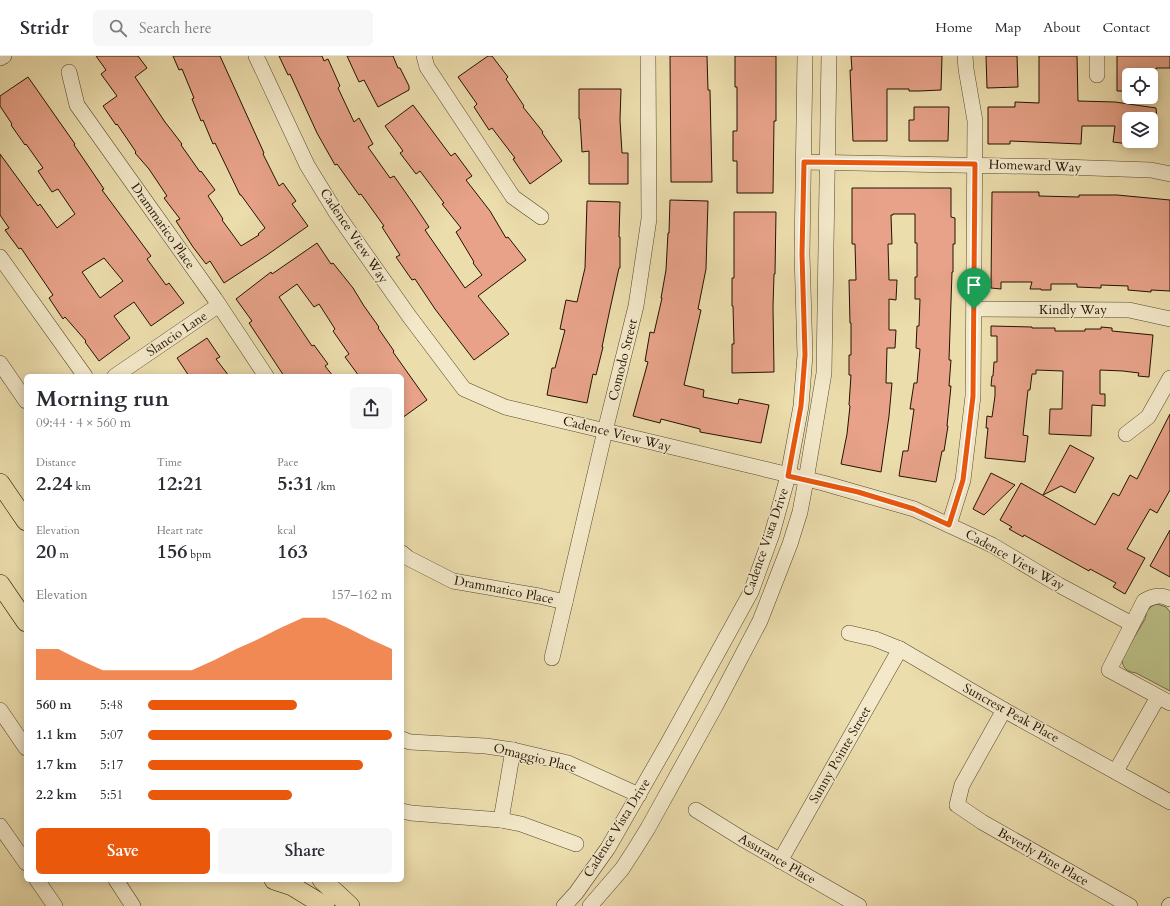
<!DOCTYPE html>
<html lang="en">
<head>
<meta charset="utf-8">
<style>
	body { margin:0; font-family:Cardo,serif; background:#f7f7f7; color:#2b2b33; height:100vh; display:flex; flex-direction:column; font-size:15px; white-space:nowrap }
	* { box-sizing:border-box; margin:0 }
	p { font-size:13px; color:#7c7c81 }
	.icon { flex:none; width:22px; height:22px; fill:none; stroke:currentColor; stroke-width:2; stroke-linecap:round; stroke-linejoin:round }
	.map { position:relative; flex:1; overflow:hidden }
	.side { position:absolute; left:24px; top:318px; width:380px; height:508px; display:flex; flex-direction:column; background:#fff; border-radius:6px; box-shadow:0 2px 10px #0003 }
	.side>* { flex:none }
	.buttons { position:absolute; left:1122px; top:12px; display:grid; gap:8px }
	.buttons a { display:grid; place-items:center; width:36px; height:36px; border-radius:6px; background:#fff; box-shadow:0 2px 10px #0003; font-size:20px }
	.pin { position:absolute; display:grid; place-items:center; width:34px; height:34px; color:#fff; margin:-41px -17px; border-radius:50% 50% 50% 0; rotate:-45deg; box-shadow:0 0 4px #0007 }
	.pin .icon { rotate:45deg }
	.round { display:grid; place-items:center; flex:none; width:42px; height:42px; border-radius:6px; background:#f7f7f7 }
	.headline { display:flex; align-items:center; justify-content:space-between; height:68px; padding:0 12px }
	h1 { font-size:22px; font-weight:600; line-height:30px }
	.figures { display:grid; grid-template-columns:repeat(3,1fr); gap:6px; height:68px; padding:4px 12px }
	.figures div { display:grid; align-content:center }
	.figures b { font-size:20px; font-weight:600 }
	.figures small { font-size:11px; font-weight:400 }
	.figures p { font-size:11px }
	.chart { height:112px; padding:8px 12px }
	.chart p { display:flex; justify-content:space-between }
	.chart svg { width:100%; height:72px; margin-top:4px; fill:#ea580c; opacity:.7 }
	.button { display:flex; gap:8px; margin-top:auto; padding:8px 12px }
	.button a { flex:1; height:46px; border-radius:6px; background:#ea580c; color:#fff; font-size:16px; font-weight:600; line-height:46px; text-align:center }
	.button a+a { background:#f7f7f7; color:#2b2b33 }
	ul { padding:0 12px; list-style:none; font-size:13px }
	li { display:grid; grid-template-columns:64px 48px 1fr; align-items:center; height:30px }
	li i { height:10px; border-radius:5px; background:#ea580c }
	header { display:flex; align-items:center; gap:24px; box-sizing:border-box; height:56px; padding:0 20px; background:#fff; border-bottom:1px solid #e1e1e2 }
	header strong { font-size:19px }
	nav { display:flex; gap:22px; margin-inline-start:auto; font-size:14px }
	.search { width:280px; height:36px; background:#f7f7f7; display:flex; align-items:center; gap:10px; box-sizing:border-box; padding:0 14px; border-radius:6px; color:#7c7c81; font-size:15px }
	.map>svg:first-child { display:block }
</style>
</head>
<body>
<header>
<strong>Stridr</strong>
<div class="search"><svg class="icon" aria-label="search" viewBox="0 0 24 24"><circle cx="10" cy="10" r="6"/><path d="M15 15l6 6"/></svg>Search here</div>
<nav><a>Home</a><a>Map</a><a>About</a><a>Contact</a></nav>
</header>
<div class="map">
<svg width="1170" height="850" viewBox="0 0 1170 850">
	<rect width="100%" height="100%" fill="#ecddad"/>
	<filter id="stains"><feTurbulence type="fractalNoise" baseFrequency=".005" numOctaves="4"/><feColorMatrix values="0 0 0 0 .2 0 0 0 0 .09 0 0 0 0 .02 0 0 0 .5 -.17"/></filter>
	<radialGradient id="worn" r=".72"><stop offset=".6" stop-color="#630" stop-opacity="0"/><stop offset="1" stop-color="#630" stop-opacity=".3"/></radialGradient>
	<!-- green -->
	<path fill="#bbc087" stroke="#6e6a44" d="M1157 548 1166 551 1170 556V635L1136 617C1127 616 1122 612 1122 602L1145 563 1147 555 1152 550Z"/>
	<!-- building -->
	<g fill="#e7a289" stroke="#221300" fill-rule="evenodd">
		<path d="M96 0H138L147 12 135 21 165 66 182 88 181 89 200 116 201 115 215 134 208 140 223 163 222 164 241 190 259 179 258 178 265 172 241 139H240L215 87 213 88 203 64 201 65 192 43 194 42 182 13 179 14 173 0H220L264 97 263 98 279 130 283 127 296 145 292 148 308 170 267 199 224 227 210 205 206 208 193 191 176 165 180 163 164 142 167 140 149 113 135 97 136 96 117 68 116 69 103 50 117 40 101 18 106 14Z"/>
		<path d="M279 0H322L324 5 328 3 340 30 338 32 354 66 359 62 373 88 368 91 390 122 394 120 415 150 429 171 425 174 465 232 482 219 473 207 474 206 456 176 461 172 442 148 444 147 420 115 416 118 400 97 403 95 385 70 413 49 451 100 455 97 472 120 466 124 490 155 506 182 508 181 526 204 478 240 509 278 474 304 435 253 415 223 412 224 396 201 400 199 382 171 384 170 361 138 359 139 337 108 335 109 317 77 290 18 288 19Z"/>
		<path d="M347 0H393L398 12H400L409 30V34L378 51 364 24 359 26Z"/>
		<path d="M488 0H492L508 21 506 23 524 50 523 51 543 76 542 77 562 105 530 128 513 103 515 102 492 72 489 74 474 51 477 48 458 21Z"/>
		<path d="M670 0H707L708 34H710L712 126H671Z"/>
		<path d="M735 0H776V65H774L773 137H737V105H733V75H737V31H735Z"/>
		<path d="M851 0H942L941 34 919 35H909V33H887V85H853L850 14H852Z"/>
		<path d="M986 0H1017L1018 31 987 32Z"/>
		<path d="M1039 0H1077L1078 45 1115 46 1156 52 1157 63H1129V88L1113 86 1115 70H1082L1081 88 1010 85V88H988V51H1015V46L1039 47Z"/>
		<path d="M1117 0H1170V12H1156V19H1129V35H1117Z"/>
		<path d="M28 21 75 88 74 89 104 133 102 134 151 200 147 203 166 229 169 227 184 247 151 270 134 246 114 260 130 282 99 305 85 286 86 285 65 261 63 263 49 242 53 239 21 192 19 193 5 174 9 172 0 159V98L38 150 40 148 57 172 75 158 58 133 52 136 38 115 43 112 26 88 25 89 11 69 12 68 0 50V40ZM104 202 123 225 100 242 82 216Z"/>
		<path d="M579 33H621L620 64 622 97H628V128H589V95L582 96 580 63H579Z"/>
		<path d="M914 51H949L948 85H909V64H914Z"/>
		<path d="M852 132H951V161L955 162V188H953V216H952L949 304H951L949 330H951L947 370H948L944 395H942L936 426 899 420 903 395H908L914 353H910L914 327H917L920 293 916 292 917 270H919L920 243H915V221H917V187H915V158H893V159H891L892 188H888L889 224H897L896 244 889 243V274H896L895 292H887L886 327H892L889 360 881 416 841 408 847 378 850 350 849 349 851 319H849V299H851V267H850L849 224H856L855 188H852Z"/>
		<path d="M992 136H1039V140L1079 141V139H1117L1170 144V235L1151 234V236L1128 234V230L1101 229V232L1077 231V228H1051V234H1041V233H1030L1032 226H1001V233L991 232Z"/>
		<path d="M670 144 708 145 706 213 698 253 701 254 684 329 704 334 703 341 738 348 739 343 769 349 761 387 700 376V373L661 363 660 367 633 360 648 306 645 305 650 276 654 277 662 242H661L666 214 668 177H669Z"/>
		<path d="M587 145 620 146 619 181H620V212H619L610 253 602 291H603L596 319 593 318 587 347 547 339 552 312H555L565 274 560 273 566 244 577 246 585 212Z"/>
		<path d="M734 156H776L775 218H774L773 251 774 316 732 317V288H734L733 250H732V222H734Z"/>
		<path d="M317 187 331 208 333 207 353 232 364 250 379 271 378 272 394 295 393 296 427 344 402 362V320H359L345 301 349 298 333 275 335 273 319 248 314 251 297 228 279 241 312 290 314 289 328 308 325 310 333 320H284L249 267 252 265 236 243 271 216 272 218Z"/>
		<path d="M991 270 1032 271V272H1055V275H1085V273H1101V271L1112 272V275L1153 279 1149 321 1138 320 1139 317 1123 315 1100 314V338H1105V350L1092 349 1091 380 1049 378 1050 353H1062L1063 315 1036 314V318H1032L1030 334H1028L1023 379 1028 380 1025 406 985 402 988 372H986L987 360 992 361 995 340V330H991L992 320H993L994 306H997V280H991Z"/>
		<path d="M207 282 220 301 216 303 229 320H189L177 302Z"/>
		<path d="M1170 358V434L1157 457 1150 453 1127 493 1145 502 1125 538 1113 531 1116 527 1090 513 1089 515 1024 479 1023 481 1009 473 1012 471 1000 464 1021 427 1095 469 1113 437 1119 440 1130 419 1137 423Z"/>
		<path d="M1070 389 1094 402 1075 437 1061 430 1043 439Z"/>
		<path d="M991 417 1015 429 984 459 973 453Z"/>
		<path d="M1170 474V521L1150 510Z"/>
	</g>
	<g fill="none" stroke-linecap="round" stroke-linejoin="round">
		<!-- minor casing -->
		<g stroke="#54462b" stroke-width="16">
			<g id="minor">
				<path d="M256 0 307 109 337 158 409 260 464 333 505 351 823 427 914 453 992 489 1059 529 1132 568"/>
				<path d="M424 0 427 11 513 141 541 161"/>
				<path d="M0 2 4 0"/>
				<path d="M69 16 77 49 215 243 266 320"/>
				<path d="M1097 19V0"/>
				<path d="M804 106 1062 111 1151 114 1170 118"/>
				<path d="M0 201 85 320"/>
				<path d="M974 253 1129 254 1170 263"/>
				<path d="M0 307 26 345"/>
				<path d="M115 320 219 249"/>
				<path d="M1126 378 1148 361 1170 322"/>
				<path d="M949 469 963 424 973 340 975 65 966 13 965 0"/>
				<path d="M402 497 408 502 453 525 539 540 565 546"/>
				<path d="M1170 543C1160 538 1153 540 1144 545L1109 614 1170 647"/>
				<path d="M849 577 875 583 900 593 1004 654 1170 746"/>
				<path d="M552 602 605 375 636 250 649 163 648 0"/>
				<path d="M0 654 26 692"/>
				<path d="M1004 654 962 729 957 749 982 766 1130 850"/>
				<path d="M402 683 410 686 486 690 513 694 568 707 639 739"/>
				<path d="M1116 715 1158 641"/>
				<path d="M696 754 741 782 859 850"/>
				<path d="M402 755 411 757 501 764 521 768 576 788"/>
				<path d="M501 764 513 694"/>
				<path d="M0 770 26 807"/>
				<path d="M780 805 900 593"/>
				<path d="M37 824 55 850"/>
				<path d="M116 824 133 850"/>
				<path d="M564 850 576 837 608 792 668 687 751 536 772 478 788 420 801 350 805 299 802 198 805 0"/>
				<path d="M590 850 622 813 635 793 648 772 716 649 760 565 790 488 800 456 806 424 824 317 829 0"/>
				<path d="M1169 850 1170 849"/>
			</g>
		</g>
		<!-- major casing -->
		<g stroke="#221300" stroke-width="20">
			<g id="major">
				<path d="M0 427 26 465"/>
				<path d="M0 528 26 566"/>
				<path d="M274 824 292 830 325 850"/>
				<path d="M322 824 350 850"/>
			</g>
		</g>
		<!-- minor -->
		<use href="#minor" stroke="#f3e9ca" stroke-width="15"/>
		<!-- major -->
		<use href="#major" stroke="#ecddad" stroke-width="19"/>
	</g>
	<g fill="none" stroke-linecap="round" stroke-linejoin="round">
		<!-- route casing -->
		<g stroke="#fff" stroke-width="8">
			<path id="route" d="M804 106 975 108 973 340 963 424 949 469 914 453 858 436 788 420 801 350 805 299 802 198Z"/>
		</g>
		<!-- route -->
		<use href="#route" stroke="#ea580c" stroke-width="5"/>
	</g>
	<g text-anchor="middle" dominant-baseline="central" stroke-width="3" stroke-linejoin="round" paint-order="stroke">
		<!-- street labels -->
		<g font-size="13" fill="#221300" stroke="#f3e9ca">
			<text transform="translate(1035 110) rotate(2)">Homeward Way</text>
			<text transform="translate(163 170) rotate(55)">Drammatico Place</text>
			<text transform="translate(354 180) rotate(56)">Cadence View Way</text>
			<text x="1073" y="254">Kindly Way</text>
			<text transform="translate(177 278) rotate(-34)">Slancio Lane</text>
			<text transform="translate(623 304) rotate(-76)">Comodo Street</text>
			<text transform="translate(617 378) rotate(14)">Cadence View Way</text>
			<text transform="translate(766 486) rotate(-71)">Cadence Vista Drive</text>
			<text transform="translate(1015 504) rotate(29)">Cadence View Way</text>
			<text transform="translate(504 534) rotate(11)">Drammatico Place</text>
			<text transform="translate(1011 657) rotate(29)">Suncrest Peak Place</text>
			<text transform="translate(840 699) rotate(-60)">Sunny Pointe Street</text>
			<text transform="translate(535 702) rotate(14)">Omaggio Place</text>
			<text transform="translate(617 772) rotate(-58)">Cadence Vista Drive</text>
			<text transform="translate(1043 801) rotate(30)">Beverly Pine Place</text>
			<text transform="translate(777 803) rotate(30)">Assurance Place</text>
		</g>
	</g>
	<rect width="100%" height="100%" filter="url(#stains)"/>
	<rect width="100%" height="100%" fill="url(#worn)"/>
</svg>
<div class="buttons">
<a><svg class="icon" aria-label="locate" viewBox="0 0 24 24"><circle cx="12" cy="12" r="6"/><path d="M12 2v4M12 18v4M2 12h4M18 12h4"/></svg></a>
<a><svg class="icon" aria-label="layers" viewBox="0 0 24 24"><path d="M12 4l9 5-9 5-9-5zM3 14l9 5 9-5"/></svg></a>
</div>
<div class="pin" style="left:974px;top:253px;background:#1e9e55"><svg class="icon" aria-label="arrive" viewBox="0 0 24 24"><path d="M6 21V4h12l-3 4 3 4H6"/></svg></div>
<section class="side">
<div class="headline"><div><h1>Morning run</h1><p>09:44 · 4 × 560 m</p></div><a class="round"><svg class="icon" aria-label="share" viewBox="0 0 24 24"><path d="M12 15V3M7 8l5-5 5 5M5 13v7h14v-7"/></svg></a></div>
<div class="figures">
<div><p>Distance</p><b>2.24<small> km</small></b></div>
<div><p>Time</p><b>12:21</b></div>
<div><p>Pace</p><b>5:31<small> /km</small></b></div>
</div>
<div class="figures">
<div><p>Elevation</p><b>20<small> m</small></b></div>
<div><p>Heart rate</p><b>156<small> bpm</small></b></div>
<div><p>kcal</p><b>163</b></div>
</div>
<div class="chart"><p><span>Elevation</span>157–162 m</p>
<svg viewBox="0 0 160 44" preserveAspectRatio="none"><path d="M0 44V25L10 25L20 32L30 38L40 38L50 38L60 38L70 38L80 32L90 25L100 19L110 12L120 6L130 6L140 12L150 19L160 25V44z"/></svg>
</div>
<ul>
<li><b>560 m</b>5:48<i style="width:61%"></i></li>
<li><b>1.1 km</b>5:07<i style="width:100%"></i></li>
<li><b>1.7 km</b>5:17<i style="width:88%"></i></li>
<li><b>2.2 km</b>5:51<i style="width:59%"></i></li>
</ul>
<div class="button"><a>Save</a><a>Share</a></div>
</section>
</div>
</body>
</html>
